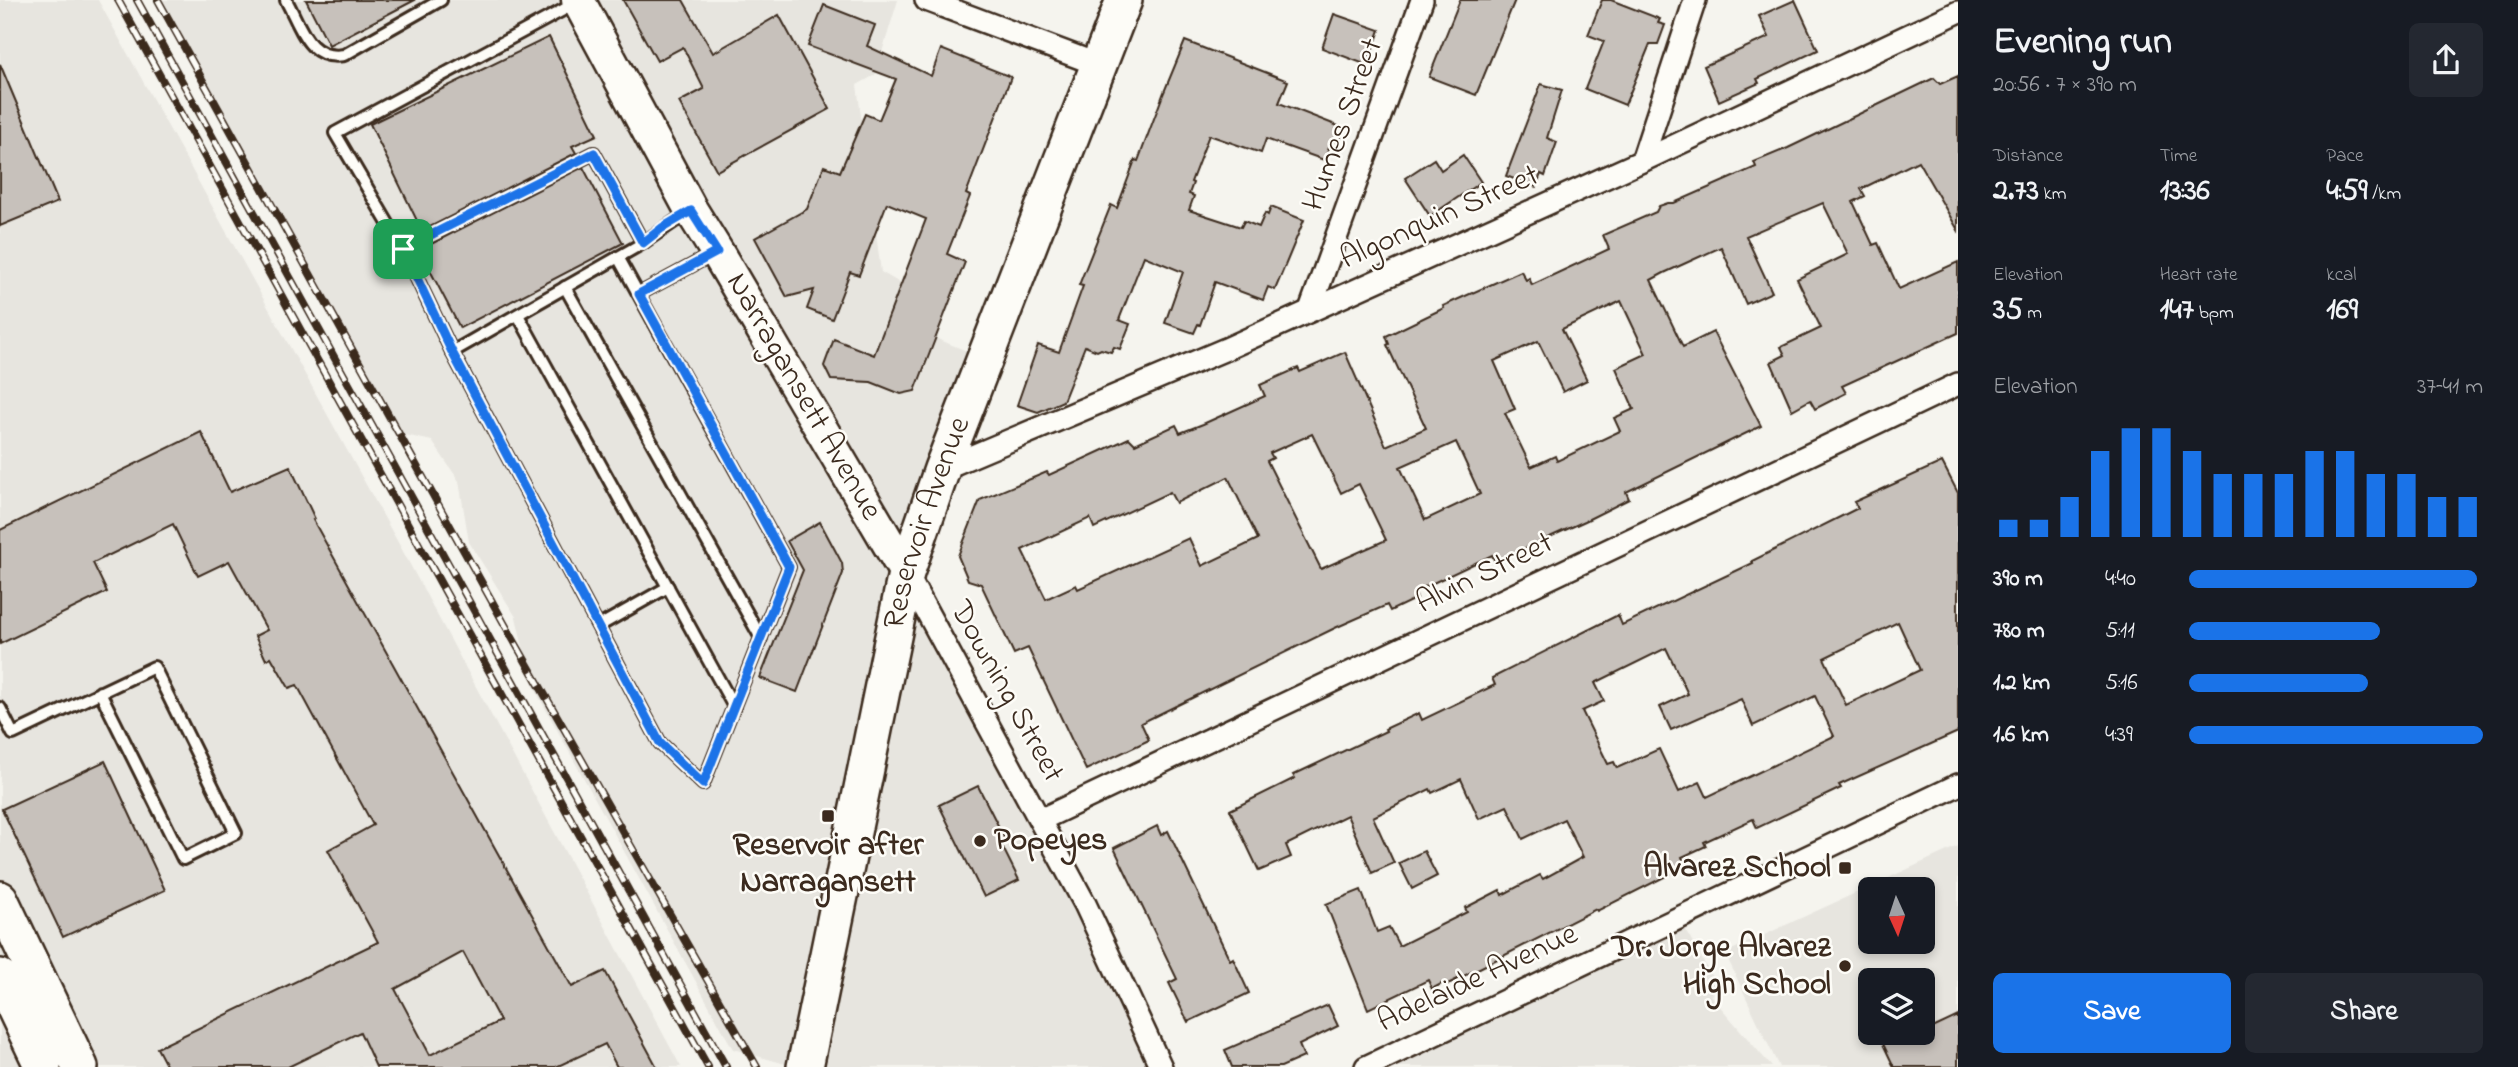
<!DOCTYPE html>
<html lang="en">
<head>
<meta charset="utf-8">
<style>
	body { margin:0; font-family:"Indie Flower",sans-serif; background:#242831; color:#f1f3f6; height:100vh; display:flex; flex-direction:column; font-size:26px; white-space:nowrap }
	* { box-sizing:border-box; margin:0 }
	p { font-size:23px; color:#9ea1a6 }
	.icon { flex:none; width:38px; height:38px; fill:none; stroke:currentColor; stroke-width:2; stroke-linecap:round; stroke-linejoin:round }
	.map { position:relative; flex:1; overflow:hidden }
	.panel { display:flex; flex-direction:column; background:#171b24; width:560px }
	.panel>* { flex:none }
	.needle { width:46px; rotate:177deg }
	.fabs { position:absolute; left:1858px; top:877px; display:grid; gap:14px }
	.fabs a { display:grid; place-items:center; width:77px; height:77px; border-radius:10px; background:#171b24; box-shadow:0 4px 10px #0003; font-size:35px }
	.pin { position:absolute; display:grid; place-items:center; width:60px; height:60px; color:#fff; margin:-30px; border-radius:14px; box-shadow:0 4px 10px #0006 }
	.round { display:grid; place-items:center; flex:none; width:74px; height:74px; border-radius:10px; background:#242831 }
	.headline { display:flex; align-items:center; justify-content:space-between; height:119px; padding:0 35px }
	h1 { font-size:38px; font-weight:800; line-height:52px }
	.metrics { display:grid; grid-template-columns:repeat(3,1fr); gap:10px; height:119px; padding:7px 35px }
	.metrics div { display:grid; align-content:center }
	.metrics b { font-size:30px; font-weight:800 }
	.metrics small { font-size:19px; font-weight:400 }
	.metrics p { font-size:19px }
	.chart { height:196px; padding:14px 35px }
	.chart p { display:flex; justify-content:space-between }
	.chart svg { width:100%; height:126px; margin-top:7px; stroke:#1a73e8; stroke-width:6 }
	.primary-button { display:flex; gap:14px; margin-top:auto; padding:14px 35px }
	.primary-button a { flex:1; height:80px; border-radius:10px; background:#1a73e8; color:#fff; font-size:28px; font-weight:800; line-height:80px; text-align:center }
	.primary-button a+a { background:#242831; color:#f1f3f6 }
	ul { padding:0 35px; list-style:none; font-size:23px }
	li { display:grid; grid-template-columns:112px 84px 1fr; align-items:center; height:52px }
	li i { height:18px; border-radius:9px; background:#1a73e8 }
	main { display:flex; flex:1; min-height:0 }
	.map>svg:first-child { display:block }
</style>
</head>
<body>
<main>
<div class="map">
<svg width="1958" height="1067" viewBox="0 0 1958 1067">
	<rect width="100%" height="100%" fill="#f5f4ee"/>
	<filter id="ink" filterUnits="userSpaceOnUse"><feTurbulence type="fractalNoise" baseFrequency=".0143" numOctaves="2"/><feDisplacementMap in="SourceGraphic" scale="14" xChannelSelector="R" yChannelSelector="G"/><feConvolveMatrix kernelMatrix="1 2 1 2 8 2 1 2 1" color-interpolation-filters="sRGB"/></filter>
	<g filter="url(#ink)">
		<!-- built -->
		<g fill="#e7e5df" fill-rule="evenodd">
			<path d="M0 0H98L400 546 681 1067H0Z"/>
			<path d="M157 0H898L875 75 857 85 881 272 910 289 918 331 974 354 907 560 1157 1067H796L733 1049 539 697 530 677 516 617 469 542 459 481 432 441 392 432 346 343Z"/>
			<path d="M1958 846V1067H1779L1725 953ZM1871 889H1923V942H1871ZM1871 980H1923V1032H1871Z"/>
			<path d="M1680 919 1715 983 1711 996 1772 1067H1369Z"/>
		</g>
		<!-- building -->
		<g fill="#c7c1bb" stroke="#3b2a1e" stroke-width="2" fill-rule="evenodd">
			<path d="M306 0H415L329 45Z"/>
			<path d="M623 0H683L713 53 779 15 830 109 717 171 679 102 704 89 683 47 657 61Z"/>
			<path d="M1460 0H1515L1476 95 1429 77Z"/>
			<path d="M1602 0H1611L1660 19 1658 23 1665 25 1658 44H1650L1625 105 1585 89 1604 41 1588 35Z"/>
			<path d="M1795 0 1818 50 1757 79 1759 83 1719 101 1704 66 1769 37 1759 16Z"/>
			<path d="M824 5 875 25 867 46 931 76 941 49 1011 77 966 194 970 196 947 254 965 262 915 391 901 394 871 382 831 380 824 366 834 339 874 355 926 219 887 203 859 275 850 272 832 319 807 309 814 290 787 297 755 238 807 209 824 166 840 172 865 114 879 120 896 79 808 46Z"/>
			<path d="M1334 14 1380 30 1367 65 1322 48Z"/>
			<path d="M549 37 597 135 572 146 576 153 422 231 370 124Z"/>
			<path d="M1185 41 1288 81 1279 103 1351 131 1331 143 1324 160 1266 139 1261 153 1209 135 1191 182 1193 183 1189 194 1194 196 1189 210 1241 227 1244 221 1259 227 1265 213 1268 215 1271 207 1304 220 1275 290 1268 287 1263 300 1215 282 1200 325 1198 324 1194 333 1165 323 1183 272 1144 256 1119 320 1130 324 1120 349 1114 347 1111 352 1101 349 1097 351 1085 346 1063 401 1038 412 1017 405 1038 345 1059 352 1083 286 1079 285 1111 205 1117 208 1135 160 1138 161 1164 92Z"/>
			<path d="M0 64 58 202 0 226Z"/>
			<path d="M1958 76V230L1918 161 1861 189 1865 196 1853 202 1873 245 1878 243 1899 289 1958 262V333L1842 386 1846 393 1815 409 1810 400 1792 410 1771 362 1785 355 1781 347 1821 328 1797 279 1848 254 1823 203 1746 236 1772 292 1746 304 1721 247 1664 273 1651 280 1683 347 1713 332 1761 426 1626 492 1629 499 1585 521 1495 562 1492 555 1414 592 1417 598 1390 611 1387 605 1335 628 1141 723 1149 740 1086 770 1028 648 1014 654 981 584 968 580 958 556 980 500 1047 472 1049 475 1129 438 1135 444 1176 425 1180 433 1203 424 1265 396 1260 385 1298 368 1300 372 1345 352 1386 446 1426 428 1387 345 1389 344 1386 336 1444 308 1443 306 1521 271 1526 280 1529 278 1532 285 1609 249 1603 235 1656 212 1659 206 1668 203H1674L1756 167 1754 162 1788 148 1934 78 1940 84ZM1621 301 1646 354 1616 368 1634 409 1614 418 1620 431 1557 461 1555 456 1531 467 1505 413 1515 409 1494 361 1538 341 1563 392 1587 380 1562 329ZM1312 434 1341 493 1359 484 1386 540 1321 569 1267 461 1273 458 1270 453ZM1456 442 1480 494 1425 520 1400 467ZM1228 477 1258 539 1202 566 1189 538 1078 589 1076 585 1046 599 1022 550 1090 518 1094 528 1170 492 1176 503Z"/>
			<path d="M1541 84 1562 90 1547 138 1557 142 1545 176 1541 174 1536 187 1506 176Z"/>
			<path d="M1463 155 1481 182 1430 216 1405 178 1434 159 1441 170Z"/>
			<path d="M583 167 623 243 460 328 421 253 431 248 429 245Z"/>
			<path d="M201 432 230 492 290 466 315 519 313 520 572 987 605 971 657 1067H617L605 1044 556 1067H376L360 1032 288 1067H167L157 1048 378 942 328 850 373 825 297 685 289 688 271 657 266 660 255 636 267 630 229 561 198 576 173 524 93 563 107 592 0 644V530ZM463 952 500 1021 430 1055 395 989Z"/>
			<path d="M1942 462 1958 493V732L1839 785 1841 788 1757 828 1753 819 1704 842 1706 846 1682 857 1686 866 1597 911 1596 909 1446 985 1445 982 1432 989 1428 980 1368 1009 1326 904 1361 890 1377 932 1389 927 1399 946 1467 912 1465 908 1500 890 1502 895 1540 875 1543 879 1583 857 1564 819 1523 839 1507 806 1479 819 1461 779 1432 793 1430 789 1373 817 1394 863 1372 873 1347 815 1286 845 1291 857 1259 871 1230 810 1295 778 1293 775 1386 731 1385 729 1419 713 1422 720 1495 685 1492 678 1618 615 1622 625 1753 563 1752 561 1858 508 1854 502ZM1898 622 1920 670 1846 705 1824 658ZM1666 648 1688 694 1660 707 1671 730 1741 699 1753 726 1815 696 1834 736 1707 797 1700 782 1679 792 1659 749 1617 768 1614 762 1608 764 1582 711 1604 701 1595 683Z"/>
			<path d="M820 522 842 563 843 573 797 692 760 678 803 570 787 541Z"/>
			<path d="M105 761 165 890 63 937 2 809Z"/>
			<path d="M978 786 1005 839 1000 842 1019 880 984 897 939 805Z"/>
			<path d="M1157 826 1161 835 1168 831 1230 960 1233 958 1249 993 1188 1022 1169 983 1177 979 1114 848Z"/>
			<path d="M1424 851 1437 876 1412 889 1399 863Z"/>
			<path d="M1328 1005 1338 1026 1299 1045 1304 1057 1281 1067H1232L1225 1050Z"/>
			<path d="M1958 1016V1067H1894L1883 1044 1908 1032H1923V1025L1930 1022 1933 1028Z"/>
		</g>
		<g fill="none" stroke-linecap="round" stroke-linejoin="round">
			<!-- lane casing -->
			<g stroke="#3b2a1e" stroke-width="16">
				<g id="lane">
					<path d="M286 0C301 27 308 61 344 55L441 0"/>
					<path d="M643 243 690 211"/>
					<path d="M403 249 594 153 643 243 452 352 403 249 335 133 576 3"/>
					<path d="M565 287 761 638"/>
					<path d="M639 294 715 253"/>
					<path d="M518 315 734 707"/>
					<path d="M452 352 660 743 703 784 789 567 618 257"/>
					<path d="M599 626 668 587"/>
					<path d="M0 708 13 734 154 667 236 833 183 859 100 692"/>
				</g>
			</g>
			<!-- street casing -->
			<g stroke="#3b2a1e" stroke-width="26">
				<g id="street">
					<path d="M926 0 1099 65"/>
					<path d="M1642 161 1695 0"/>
					<path d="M1310 310 1422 0"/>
					<path d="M942 469 1226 349 1642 161 1958 12"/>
					<path d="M906 573 1085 904 1161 1067"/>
					<path d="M1040 820 1958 384"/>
					<path d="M1366 1067 1958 785"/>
				</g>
			</g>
			<!-- secondary casing -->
			<g stroke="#3b2a1e" stroke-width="37">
				<path id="secondary" d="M578 0 691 210 717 252 906 573"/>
			</g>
			<!-- primary casing -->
			<g stroke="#3b2a1e" stroke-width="40">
				<g id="primary">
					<path d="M0 899 80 1067"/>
					<path d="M0 977 43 1067"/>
					<path id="s1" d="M805 1067 906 573 942 469 1124 0"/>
				</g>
			</g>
			<!-- lane -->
			<use href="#lane" stroke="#fdfcf7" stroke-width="10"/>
			<!-- street -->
			<use href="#street" stroke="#fdfcf7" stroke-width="21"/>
			<!-- secondary -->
			<use href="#secondary" stroke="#fdfcf7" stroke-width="32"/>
			<!-- primary -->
			<use href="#primary" stroke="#fdfcf7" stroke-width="35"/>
			<!-- rail casing -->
			<g stroke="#3b2a1e" stroke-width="8">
				<g id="rail">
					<path d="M118 0 708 1067"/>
					<path d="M137 0 726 1067"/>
					<path d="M158 0 509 632 757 1067"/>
				</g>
			</g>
			<!-- rail -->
			<use href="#rail" stroke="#fdfcf7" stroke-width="5" stroke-dasharray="16" stroke-linecap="butt"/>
		</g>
	</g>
	<g fill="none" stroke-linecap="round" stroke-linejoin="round" filter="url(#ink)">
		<!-- route casing -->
		<g stroke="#fff" stroke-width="14">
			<path id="route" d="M594 153 643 243 662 228 691 211 717 252 639 294 789 567 703 784 660 743 452 352 403 249Z"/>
		</g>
		<!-- route -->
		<use href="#route" stroke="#1a73e8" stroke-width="9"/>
	</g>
	<!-- markers -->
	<g fill="#3b2a1e" stroke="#fdfcf7" stroke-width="2.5">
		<rect x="821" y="809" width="14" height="14" rx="3.5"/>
		<circle cx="980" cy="841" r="7"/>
		<rect x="1838" y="861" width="14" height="14" rx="3.5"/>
		<circle cx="1845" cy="966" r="7"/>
	</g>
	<g text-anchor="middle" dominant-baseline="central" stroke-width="5" stroke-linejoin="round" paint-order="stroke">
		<!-- street labels -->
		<g font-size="32" fill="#3b2a1e" stroke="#fdfcf7">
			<text transform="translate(1344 125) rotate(-70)">Humes Street</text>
			<text transform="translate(1440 218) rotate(-24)">Algonquin Street</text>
			<text transform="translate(803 397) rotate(60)">Narragansett Avenue</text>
			<text stroke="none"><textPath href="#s1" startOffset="558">Reservoir Avenue</textPath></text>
			<text transform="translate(1485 574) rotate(-26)">Alvin Street</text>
			<text transform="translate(1006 692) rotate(61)">Downing Street</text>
			<text transform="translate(1478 979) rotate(-25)">Adelaide Avenue</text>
		</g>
		<!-- poi labels -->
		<g font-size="32" font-weight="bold" fill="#3b2a1e" stroke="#fdfcf7" text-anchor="end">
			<text x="994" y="841" text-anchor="start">Popeyes</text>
			<text x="828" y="846" text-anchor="middle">Reservoir after<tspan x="828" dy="37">Narragansett</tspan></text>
			<text x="1831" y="868">Alvarez School</text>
			<text x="1831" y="948">Dr. Jorge Alvarez<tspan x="1831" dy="37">High School</tspan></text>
		</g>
	</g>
</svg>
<div class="fabs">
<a><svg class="needle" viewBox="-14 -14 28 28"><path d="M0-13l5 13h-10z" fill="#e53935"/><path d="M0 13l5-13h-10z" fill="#9ea1a6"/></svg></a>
<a><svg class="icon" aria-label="layers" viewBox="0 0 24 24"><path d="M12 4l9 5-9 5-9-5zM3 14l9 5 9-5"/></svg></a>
</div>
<div class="pin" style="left:403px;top:249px;background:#1e9e55"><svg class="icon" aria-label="arrive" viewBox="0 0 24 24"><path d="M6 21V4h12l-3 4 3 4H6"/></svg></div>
</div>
<section class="panel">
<div class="headline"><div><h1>Evening run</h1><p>20:56 · 7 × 390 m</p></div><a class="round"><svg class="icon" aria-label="share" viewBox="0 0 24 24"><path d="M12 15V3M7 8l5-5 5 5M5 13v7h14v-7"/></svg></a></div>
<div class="metrics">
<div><p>Distance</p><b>2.73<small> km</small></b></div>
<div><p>Time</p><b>13:36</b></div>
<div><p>Pace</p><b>4:59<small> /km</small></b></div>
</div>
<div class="metrics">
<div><p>Elevation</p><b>35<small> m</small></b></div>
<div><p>Heart rate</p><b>147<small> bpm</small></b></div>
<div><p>kcal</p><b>169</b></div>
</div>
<div class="chart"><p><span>Elevation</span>37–41 m</p>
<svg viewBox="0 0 160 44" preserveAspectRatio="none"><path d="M5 44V38M15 44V38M25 44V30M35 44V14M45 44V6M55 44V6M65 44V14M75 44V22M85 44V22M95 44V22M105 44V14M115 44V14M125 44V22M135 44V22M145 44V30M155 44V30"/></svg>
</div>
<ul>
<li><b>390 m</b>4:40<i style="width:98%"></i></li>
<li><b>780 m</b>5:11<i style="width:65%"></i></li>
<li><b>1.2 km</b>5:16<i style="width:61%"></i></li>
<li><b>1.6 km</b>4:39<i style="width:100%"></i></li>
</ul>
<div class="primary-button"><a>Save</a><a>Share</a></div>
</section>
</main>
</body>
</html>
